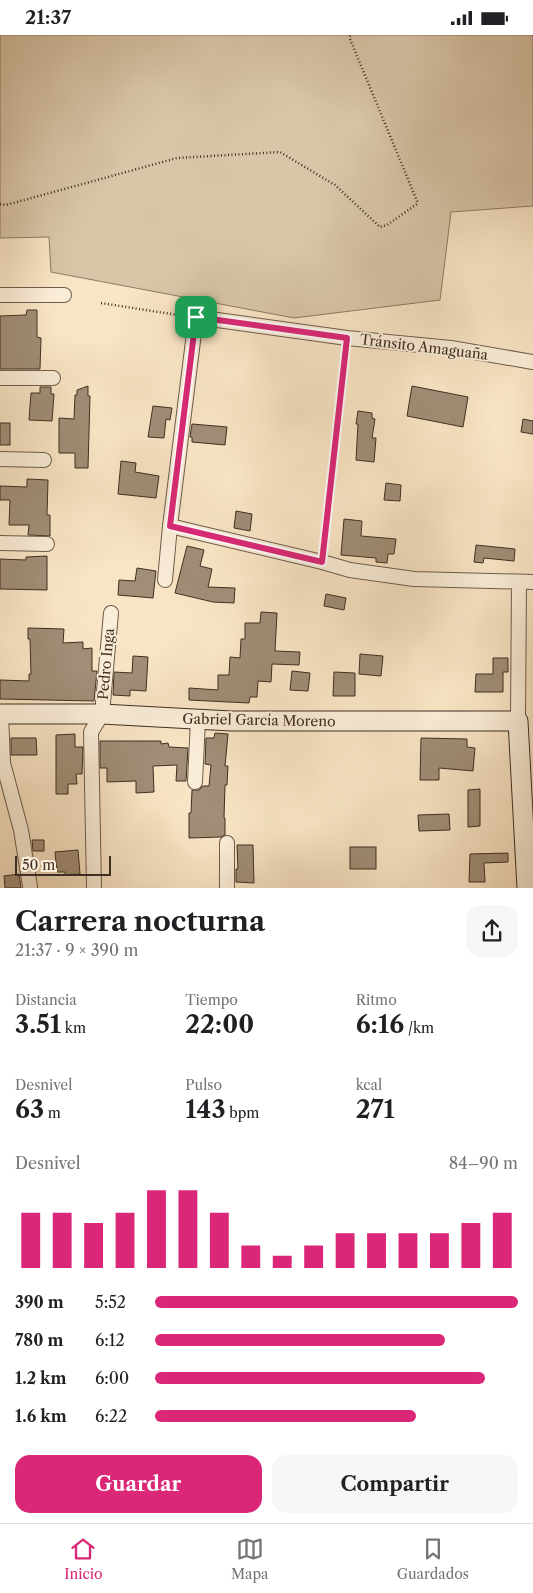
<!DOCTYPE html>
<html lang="es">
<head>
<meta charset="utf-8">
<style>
	body { margin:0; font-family:"Libre Caslon Text",serif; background:#f6f6f6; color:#202124; height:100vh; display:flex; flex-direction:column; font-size:19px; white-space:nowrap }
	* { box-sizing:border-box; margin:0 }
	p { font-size:16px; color:#757577 }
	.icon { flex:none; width:28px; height:28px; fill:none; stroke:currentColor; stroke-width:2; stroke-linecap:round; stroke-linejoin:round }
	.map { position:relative; height:853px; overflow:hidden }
	.details { display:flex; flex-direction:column; background:#fff; flex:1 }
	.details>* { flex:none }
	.scale { position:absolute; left:15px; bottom:12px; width:96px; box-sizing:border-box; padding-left:5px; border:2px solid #3f2f23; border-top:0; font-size:14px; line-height:18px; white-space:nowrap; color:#3f2f23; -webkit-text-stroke:4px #fbeed9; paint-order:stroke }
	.pin { position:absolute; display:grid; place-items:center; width:42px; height:42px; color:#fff; margin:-21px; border-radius:10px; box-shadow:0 2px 8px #0006 }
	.round { display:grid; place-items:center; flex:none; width:52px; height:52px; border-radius:15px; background:#f6f6f6 }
	.head { display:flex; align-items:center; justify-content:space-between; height:85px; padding:0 15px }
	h1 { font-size:28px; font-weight:700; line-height:38px }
	.figures { display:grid; grid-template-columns:repeat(3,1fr); gap:8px; height:85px; padding:5px 15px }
	.figures div { display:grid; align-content:center }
	.figures b { font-size:25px; font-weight:700 }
	.figures small { font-size:14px; font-weight:400 }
	.figures p { font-size:14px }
	.chart { height:140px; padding:10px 15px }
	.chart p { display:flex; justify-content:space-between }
	.chart svg { width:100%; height:90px; margin-top:5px; stroke:#db2777; stroke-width:6 }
	.action { display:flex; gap:10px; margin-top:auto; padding:10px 15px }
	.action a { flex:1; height:58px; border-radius:15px; background:#db2777; color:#fff; font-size:20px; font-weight:700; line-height:58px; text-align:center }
	.action a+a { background:#f6f6f6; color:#202124 }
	ul { padding:0 15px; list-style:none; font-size:16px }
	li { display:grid; grid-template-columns:80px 60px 1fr; align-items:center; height:38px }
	li i { height:12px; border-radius:6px; background:#db2777 }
	.status { display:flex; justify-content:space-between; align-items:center; height:35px; padding:0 25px; background:#fff; direction:ltr }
	.status svg { height:14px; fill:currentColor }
	.tab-bar { display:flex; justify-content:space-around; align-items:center; height:70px; border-top:1px solid #e0e0e0; background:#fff; font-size:14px; color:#757577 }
	.tab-bar a { display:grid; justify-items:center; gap:2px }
	.tab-bar .active { color:#db2777 }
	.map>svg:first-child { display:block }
</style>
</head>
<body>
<div class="status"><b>21:37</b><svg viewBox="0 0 49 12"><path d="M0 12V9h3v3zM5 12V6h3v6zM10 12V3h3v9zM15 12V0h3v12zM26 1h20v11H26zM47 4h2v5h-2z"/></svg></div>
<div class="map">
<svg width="533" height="853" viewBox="0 0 533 853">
	<rect width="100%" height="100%" fill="#f9e5c5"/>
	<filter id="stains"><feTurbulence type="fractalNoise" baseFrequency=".004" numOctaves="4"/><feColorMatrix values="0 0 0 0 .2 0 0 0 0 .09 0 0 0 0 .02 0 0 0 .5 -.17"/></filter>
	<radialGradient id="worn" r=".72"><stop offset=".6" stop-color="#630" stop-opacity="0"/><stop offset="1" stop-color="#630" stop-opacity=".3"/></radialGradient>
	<!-- green -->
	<path fill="#d9c6a9" stroke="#8c7a66" d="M0 0H533V171L451 177 440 265 294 283 51 237 49 202 0 203Z"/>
	<!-- building -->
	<g fill="#a08e77" stroke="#3f2f23">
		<path d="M27 275H37V302L41 303 40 334H0V281L26 280Z"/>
		<path d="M88 351V361H90L88 433H75V418H59V383L74 384 75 360H77V355Z"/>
		<path d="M412 351 468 362 463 392 407 381Z"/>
		<path d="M40 352H51V359H54L52 386 29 385 31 358H40Z"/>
		<path d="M153 371 172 373 170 385 166 384 164 403 148 402Z"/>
		<path d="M358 376 372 378V383L375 384 372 403H376L374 427 356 425 358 389H356Z"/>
		<path d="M523 384 533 386V399L521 397Z"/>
		<rect x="0" y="388" width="10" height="22"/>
		<path d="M192 389 227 392 225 410 192 407V402H190Z"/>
		<path d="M121 426 136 428 135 437 159 441 156 463 118 459Z"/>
		<path d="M27 444 48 445 47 480H50V501L28 500 29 490H9L10 465H0V451L27 452Z"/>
		<path d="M386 448 401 450 400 466 384 465Z"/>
		<path d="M236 476 252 479 250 496 234 493Z"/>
		<path d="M344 484 362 486 361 501 396 504 394 519H388L387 528 376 527V523L341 520Z"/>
		<path d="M476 510 515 514 514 526 484 523 483 528 474 527Z"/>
		<path d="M187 511 204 515 200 531 212 534 208 552 235 553 234 568 213 567 175 558Z"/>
		<path d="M47 521V555L0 554V524L26 525V522Z"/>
		<path d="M137 533 156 536 153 563 118 560 119 545 135 546Z"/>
		<path d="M326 559 346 563 344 575 324 571Z"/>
		<path d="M261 577 277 578 275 616 300 617 299 630 272 629 271 647 258 646 257 662H250L249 668 189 665V653L218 655V640H229L230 622 240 623 241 604H245V588H260Z"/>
		<path d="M28 593 64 594 63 608 83 607V614L92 613V636H97L94 666 0 664V645L29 646V639H31L30 604H28Z"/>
		<path d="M360 619 383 621 381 641 359 639Z"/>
		<path d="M133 621 148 622 146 656 130 655V661L113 660 114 637 132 638Z"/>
		<path d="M493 623H508V637H503V657H475L476 639H493Z"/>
		<path d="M292 636 310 638 308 656 290 655Z"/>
		<path d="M334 637 355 638V661H333Z"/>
		<path d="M215 698 228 699 225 731H228L227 750H225L224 783H225V800L221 802 189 803V778H191L192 755H199L203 751H209L211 730 205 729 206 703H214Z"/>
		<path d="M75 699V712H83L82 739H76L77 749H68V759H56V700Z"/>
		<path d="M11 703H36L37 720H11Z"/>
		<path d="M421 703 467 704V712L475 713 473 736 439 733V745H420Z"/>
		<path d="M100 706H161V709L168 708 169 712 188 713 186 746H176L177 730 153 731 154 757 136 758V746L107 747V733H100Z"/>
		<path d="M480 754V791L468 792V755Z"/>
		<path d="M449 779 450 795 419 796 418 780Z"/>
		<path d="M32 805H44V816H33Z"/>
		<path d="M237 810H253L254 848 236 847V834H238Z"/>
		<rect x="350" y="812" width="26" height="22"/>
		<path d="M78 815 80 839 65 840V837H57L55 817Z"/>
		<path d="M508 818V827L484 828 485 847H469L470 819Z"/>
		<path d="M19 839 21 853H5L4 841Z"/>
	</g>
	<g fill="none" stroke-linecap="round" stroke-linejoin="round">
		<!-- street casing -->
		<g stroke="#6e5c4c" stroke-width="16">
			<g id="street">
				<path d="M0 260H64"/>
				<path d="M0 343H53"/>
				<path d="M0 424 44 425"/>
				<path d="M170 491 322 527 350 535 414 544 533 547"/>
				<path d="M0 508 47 509"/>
				<path d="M165 545 170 491 196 282 347 303 451 313 533 327"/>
				<path d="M1 679 3 728 21 795 30 851"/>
				<path d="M518 686 519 547"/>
				<path d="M195 747 198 685"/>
				<path d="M227 808V853"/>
				<path d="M94 853 91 697 102 679 111 578"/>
			</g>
		</g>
		<!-- secondary casing -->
		<g stroke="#3f2f23" stroke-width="21">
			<path id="secondary" d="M0 679H102L231 686H518L527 853"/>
		</g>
		<!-- path -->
		<g stroke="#3f2f23" stroke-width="2.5" stroke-dasharray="1 2.5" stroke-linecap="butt">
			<path d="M0 169 6 170 177 123 280 117 335 150 380 192 387 190 417 169V166L350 4V0"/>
			<path d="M101 268 184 281"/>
			<path d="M323 515 346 315"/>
		</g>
		<!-- street -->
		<use href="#street" stroke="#fbeed9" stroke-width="14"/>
		<!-- secondary -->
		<use href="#secondary" stroke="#fbeed9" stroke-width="19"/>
	</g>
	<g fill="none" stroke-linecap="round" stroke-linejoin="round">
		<!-- route casing -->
		<g stroke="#fff" stroke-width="10">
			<path id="route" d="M196 282 347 303 322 527 170 491Z"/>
		</g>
		<!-- route -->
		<use href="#route" stroke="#db2777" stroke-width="6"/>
	</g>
	<g text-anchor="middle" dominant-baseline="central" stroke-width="4" stroke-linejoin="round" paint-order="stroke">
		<!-- street labels -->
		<g font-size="14" fill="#3f2f23" stroke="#fbeed9">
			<text transform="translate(424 312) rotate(7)">Tránsito Amaguaña</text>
			<text transform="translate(106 629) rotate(-85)">Pedro Inga</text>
			<text transform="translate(259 685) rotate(1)">Gabriel García Moreno</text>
		</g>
	</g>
	<rect width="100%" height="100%" filter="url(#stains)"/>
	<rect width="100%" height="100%" fill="url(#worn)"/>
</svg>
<div class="scale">50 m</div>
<div class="pin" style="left:196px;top:282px;background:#1e9e55"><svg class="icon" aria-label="arrive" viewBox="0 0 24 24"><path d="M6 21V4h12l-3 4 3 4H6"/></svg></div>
</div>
<section class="details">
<div class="head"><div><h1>Carrera nocturna</h1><p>21:37 · 9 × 390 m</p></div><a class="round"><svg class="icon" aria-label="share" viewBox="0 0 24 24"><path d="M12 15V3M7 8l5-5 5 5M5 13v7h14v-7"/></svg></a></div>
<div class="figures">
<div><p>Distancia</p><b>3.51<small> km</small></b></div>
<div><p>Tiempo</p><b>22:00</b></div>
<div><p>Ritmo</p><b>6:16<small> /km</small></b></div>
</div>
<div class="figures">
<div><p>Desnivel</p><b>63<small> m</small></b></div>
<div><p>Pulso</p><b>143<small> bpm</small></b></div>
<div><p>kcal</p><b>271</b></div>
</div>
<div class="chart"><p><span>Desnivel</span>84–90 m</p>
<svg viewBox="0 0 160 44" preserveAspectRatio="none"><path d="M5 44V17M15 44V17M25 44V22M35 44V17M45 44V6M55 44V6M65 44V17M75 44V33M85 44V38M95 44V33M105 44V27M115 44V27M125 44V27M135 44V27M145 44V22M155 44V17"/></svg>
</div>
<ul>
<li><b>390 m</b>5:52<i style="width:100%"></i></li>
<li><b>780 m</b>6:12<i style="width:80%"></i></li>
<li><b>1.2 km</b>6:00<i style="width:91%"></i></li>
<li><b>1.6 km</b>6:22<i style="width:72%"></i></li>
</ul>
<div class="action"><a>Guardar</a><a>Compartir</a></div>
</section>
<nav class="tab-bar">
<a class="active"><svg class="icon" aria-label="home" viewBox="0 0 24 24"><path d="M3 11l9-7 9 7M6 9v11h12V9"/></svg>Inicio</a>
<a><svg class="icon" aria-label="map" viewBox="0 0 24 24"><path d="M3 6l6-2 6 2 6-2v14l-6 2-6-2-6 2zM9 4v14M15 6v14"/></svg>Mapa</a>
<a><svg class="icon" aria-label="saved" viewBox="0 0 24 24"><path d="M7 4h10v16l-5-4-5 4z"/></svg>Guardados</a>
</nav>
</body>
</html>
